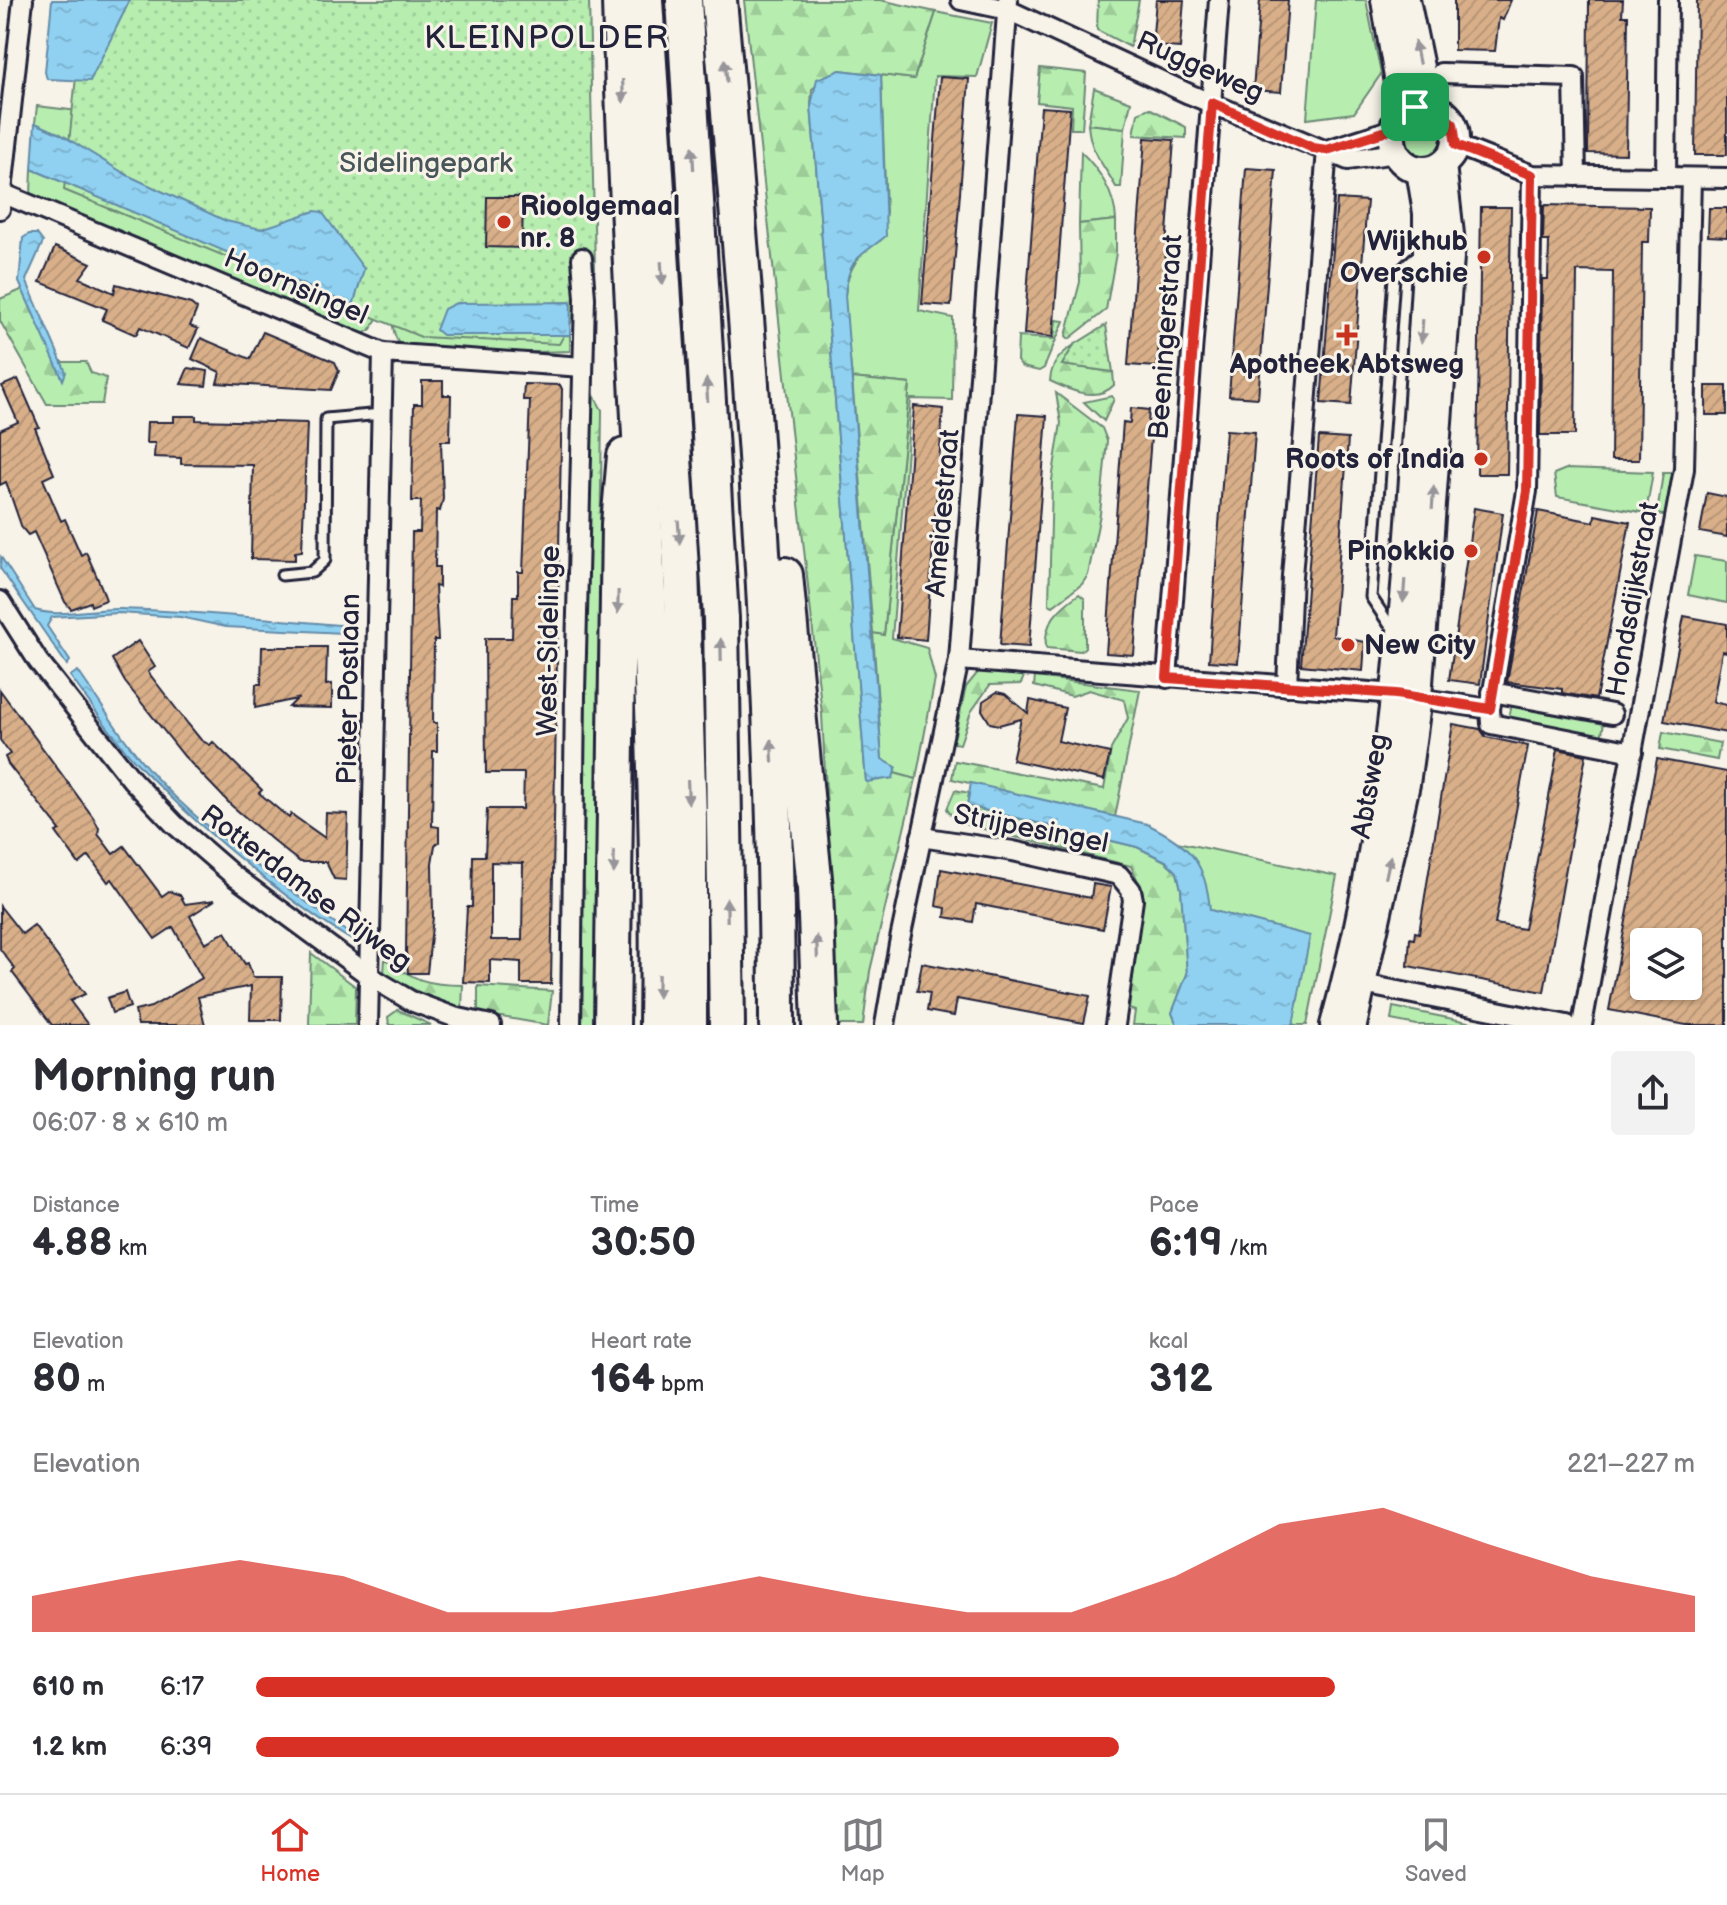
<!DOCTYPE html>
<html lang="en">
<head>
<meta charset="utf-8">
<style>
	body { margin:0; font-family:"Balsamiq Sans",sans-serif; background:#f2f2f3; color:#2b2b33; height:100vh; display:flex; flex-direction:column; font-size:30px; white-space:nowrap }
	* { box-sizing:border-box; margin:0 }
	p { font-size:26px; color:#7c7c81 }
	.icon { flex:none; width:44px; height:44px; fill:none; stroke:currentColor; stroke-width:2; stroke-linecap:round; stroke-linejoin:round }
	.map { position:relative; height:1025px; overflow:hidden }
	.details { display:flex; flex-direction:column; background:#fff; flex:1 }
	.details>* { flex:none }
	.buttons { position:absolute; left:1630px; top:928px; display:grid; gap:16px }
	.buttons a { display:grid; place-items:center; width:72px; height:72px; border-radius:8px; background:#fff; box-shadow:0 2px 6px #0004; font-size:40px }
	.pin { position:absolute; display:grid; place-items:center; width:68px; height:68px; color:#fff; margin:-34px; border-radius:16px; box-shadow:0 4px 12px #0006 }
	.round { display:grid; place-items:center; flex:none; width:84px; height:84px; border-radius:8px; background:#f2f2f3 }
	.headline { display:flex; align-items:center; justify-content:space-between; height:136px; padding:0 32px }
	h1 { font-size:44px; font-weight:700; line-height:60px }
	.stats { display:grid; grid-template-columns:repeat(3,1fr); gap:12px; height:136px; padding:8px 32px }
	.stats div { display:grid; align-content:center }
	.stats b { font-size:40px; font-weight:700 }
	.stats small { font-size:22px; font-weight:400 }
	.stats p { font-size:22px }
	.chart { height:224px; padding:16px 32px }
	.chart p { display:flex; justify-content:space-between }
	.chart svg { width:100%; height:144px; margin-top:8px; fill:#d93025; opacity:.7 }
	ul { padding:0 32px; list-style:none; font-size:26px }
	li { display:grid; grid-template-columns:128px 96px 1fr; align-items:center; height:60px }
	li i { height:20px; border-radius:10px; background:#d93025 }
	.menu { display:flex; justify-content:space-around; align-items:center; height:112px; border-top:2px solid #e1e1e2; background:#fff; font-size:22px; color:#7c7c81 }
	.menu a { display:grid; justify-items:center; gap:4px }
	.menu .on { color:#d93025 }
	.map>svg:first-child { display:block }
</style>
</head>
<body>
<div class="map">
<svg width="1727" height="1025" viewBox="0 0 1727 1025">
	<defs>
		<pattern id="forest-firs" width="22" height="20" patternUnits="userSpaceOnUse" patternTransform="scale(2)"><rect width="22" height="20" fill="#b7eeb0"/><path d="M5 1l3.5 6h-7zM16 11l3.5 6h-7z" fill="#9dcc98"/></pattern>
		<pattern id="park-dots" width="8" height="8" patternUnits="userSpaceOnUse" patternTransform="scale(2)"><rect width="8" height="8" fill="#b7eeb0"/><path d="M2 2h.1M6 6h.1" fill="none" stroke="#9dcc98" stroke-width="1.8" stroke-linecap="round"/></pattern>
		<pattern id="water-ripples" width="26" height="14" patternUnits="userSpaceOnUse" patternTransform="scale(2)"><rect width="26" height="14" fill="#90d1f1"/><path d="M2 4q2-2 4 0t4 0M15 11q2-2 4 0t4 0" fill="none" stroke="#7cb3d0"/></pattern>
		<pattern id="building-hatch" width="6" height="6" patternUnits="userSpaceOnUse" patternTransform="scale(2)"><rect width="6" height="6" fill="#d8af89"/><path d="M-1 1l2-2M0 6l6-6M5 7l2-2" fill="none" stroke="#b99677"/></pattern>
	</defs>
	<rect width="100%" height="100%" fill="#f7f3e8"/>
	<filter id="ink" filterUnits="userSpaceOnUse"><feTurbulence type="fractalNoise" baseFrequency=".0125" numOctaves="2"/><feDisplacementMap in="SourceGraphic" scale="16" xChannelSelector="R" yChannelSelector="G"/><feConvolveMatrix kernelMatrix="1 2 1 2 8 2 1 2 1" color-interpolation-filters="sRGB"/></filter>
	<g filter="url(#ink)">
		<!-- grass -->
		<g fill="#b7eeb0" stroke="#6c8876" stroke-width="2">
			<path d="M1316 0H1366L1381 74 1354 113 1307 119Z"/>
			<path d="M936 12 992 23 977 77 935 76 919 311 953 318 952 400 911 399 892 638 927 648 935 679 916 779 894 773 896 767 882 760 873 633 884 634 910 384 852 378C848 327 827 268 881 240L886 212 881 75 914 79Z"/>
			<path d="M37 106 78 111 380 313 371 329 363 334 335 325 31 194 32 169 353 306 60 134 35 123Z"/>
			<path d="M1088 124 1125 128 1121 187H1116C1103 163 1090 153 1088 124Z"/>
			<path d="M1081 152C1099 169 1115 194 1116 220L1079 224Z"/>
			<path d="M392 320 465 336 570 335V351L415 356C398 346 394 339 392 320Z"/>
			<path d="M1566 469 1653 472 1646 513 1557 497 1554 474Z"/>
			<path d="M1663 473H1676L1669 516 1657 514Z"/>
			<path d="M1695 556 1727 561V603L1688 595Z"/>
			<path d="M1513 700 1605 717 1601 739 1508 722Z"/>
			<path d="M1177 842 1337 876 1307 1025H1293L1309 936 1210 910Z"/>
			<path d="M1393 1007 1483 1025H1417L1391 1020Z"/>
		</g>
		<!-- forest -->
		<g fill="url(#forest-firs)" stroke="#6c8876" stroke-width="2">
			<path d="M744 0H880L936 12 914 79 840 70 812 89 811 105 866 781 892 778 894 773 916 779 870 971 863 1025H838L822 714Z"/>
			<path d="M1098 0H1139L1130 47 1097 30Z"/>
			<path d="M1040 68 1086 73 1082 129H1071L1072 106 1037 102Z"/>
			<path d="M1094 88 1131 102 1125 128 1088 124Z"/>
			<path d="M1149 108 1186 127V138L1134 135 1138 113Z"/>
			<circle cx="1424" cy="138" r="17"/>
			<path d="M1116 220V253L1106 310 1069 339 1066 336 1080 282 1079 224Z"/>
			<path d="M28 287 52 355 61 362H86L91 373 106 378 102 404H47L0 321V299Z"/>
			<path d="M1056 320 1064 321 1044 368 1039 371 1022 367 1017 361 1018 337 1054 339Z"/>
			<path d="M1074 345 1062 365 1113 372 1114 385C1097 403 1069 390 1050 381 1051 364 1060 354 1074 345Z"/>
			<path d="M852 378 910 384 884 635 873 633Z"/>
			<path d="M589 386 602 410 594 1025H582Z"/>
			<path d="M1056 393 1102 428 1107 441 1100 514 1088 575 1082 584 1053 606 1049 604 1052 480 1061 423Z"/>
			<path d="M1112 396 1114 399 1104 421 1084 402Z"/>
			<path d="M1079 594 1085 599V647L1081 651 1046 648C1043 623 1059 608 1079 594Z"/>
			<path d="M979 671 1024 676 1021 684 990 685 971 712 960 744 953 743 966 687Z"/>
			<path d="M1035 677 1140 690 1115 817 952 779 955 761 1104 789 1111 749 1128 718 1124 700 1089 690 1072 696 1034 686Z"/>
			<path d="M1663 732 1720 743 1717 760 1660 749Z"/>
			<path d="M955 790 969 793 967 806 1137 847 1165 861 1177 872 1181 889 1187 974 1172 1013 1177 1025H1133L1135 1011 1129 1009 1143 892 1131 866 956 822 947 809Z"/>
			<path d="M311 953 356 987 355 1025H309Z"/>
			<path d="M385 959C414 980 427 985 463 985L462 1009 432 999 384 974Z"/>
			<path d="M478 986 552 991 548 1025 478 1013Z"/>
			<path d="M398 1010 431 1025H389L388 1017Z"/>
		</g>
		<!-- park -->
		<g fill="url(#park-dots)" stroke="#6c8876" stroke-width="2">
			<path d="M79 0H589L595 269 585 298 559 344 421 337 64 190 81 30Z"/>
			<path d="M1106 325 1113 372 1062 365 1074 345Z"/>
		</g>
		<!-- water -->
		<g fill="url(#water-ripples)" stroke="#648ba8" stroke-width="2">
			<path d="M52 0H130L90 81 47 79 45 72Z"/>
			<path d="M840 70 881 75 886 236C859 258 849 256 845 295L882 759 896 767 893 778 866 782 811 105 817 79Z"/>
			<path d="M35 123 60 134 127 175 226 221 261 229 315 211 322 212 364 269 353 306 32 169Z"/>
			<path d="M29 234H37L43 242 26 280 66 372 63 380 19 282 23 238Z"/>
			<path d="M571 302 570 335H442L436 330 444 309 456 303Z"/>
			<path d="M1 557 35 610C61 618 92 608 120 609 194 611 267 619 341 625L347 629 343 633 226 627 180 617 119 613 52 617 47 626 70 661 67 665 0 568Z"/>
			<path d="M78 671C105 710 129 750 162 784 219 843 291 889 355 938L353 941C282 898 191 821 134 760 111 735 91 704 70 676Z"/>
			<path d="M971 783 1147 824C1190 845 1206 862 1210 910L1310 936 1293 1025H1177L1172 1013 1187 974 1181 889 1177 872 1166 861 1137 847 967 806Z"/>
		</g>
		<!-- building -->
		<g fill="url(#building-hatch)" stroke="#22223b" stroke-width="2" fill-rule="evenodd">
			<path d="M1156 0H1184L1180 48 1152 46Z"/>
			<path d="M1260 0H1288L1281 92 1253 90Z"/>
			<path d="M1454 0H1511L1503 20 1499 18 1495 51 1454 50Z"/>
			<path d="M1589 0H1623L1622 16H1628L1626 154 1588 153Z"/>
			<path d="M1697 0H1727V155H1695Z"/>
			<path d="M940 77 969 79 951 306 922 304Z"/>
			<path d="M1041 107 1070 109 1053 337 1024 334Z"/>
			<path d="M1145 138 1174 140 1157 367 1128 365Z"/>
			<path d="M1246 168 1276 170 1258 398 1229 396Z"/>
			<path d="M487 197H523L522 248 486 247Z"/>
			<path d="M1337 199 1367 201 1351 405 1321 403Z"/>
			<path d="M1544 205 1650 207 1649 242H1642L1639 460H1611L1613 272 1577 271 1575 435H1540L1542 279H1548L1549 241H1543Z"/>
			<path d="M1481 207H1511L1507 474H1477Z"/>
			<path d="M1709 208H1727V237L1708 236Z"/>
			<path d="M55 247 91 263 80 278 114 293 116 284 191 304 197 309 190 326 198 329 189 348 140 327 136 335 102 320 107 309 40 282Z"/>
			<path d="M263 332 335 362 339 371 331 390 217 383 220 372 192 359 201 338 250 359Z"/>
			<path d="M188 368 208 371 206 386 181 384Z"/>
			<path d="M18 379 39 427 35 428 54 474 43 479 61 521 65 519 81 555 86 552 101 586 106 600 91 606 90 602 71 609 65 602 34 532 28 535 22 528 6 482 0 485V430L18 422 2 386Z"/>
			<path d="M422 381H443V395H451L450 441H441L443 499 440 511 436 510 435 567H439V587L435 586 438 640H434L433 723H437V751H433L432 826 439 827V842L435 845 432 863 433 917 427 973H408L406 951 412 532H420L421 501H412L414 404H422Z"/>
			<path d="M524 384 560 385 562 389 551 984H521V962L490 960V983L463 982 467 907H472L473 856H485L487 809H523L524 773H486L485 638H512L513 596H518V572H523L530 400H523ZM491 862 523 863 522 940H491Z"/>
			<rect x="1706" y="386" width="21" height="29"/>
			<path d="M914 406 943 409 926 640 897 637Z"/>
			<path d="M1131 408 1149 410 1148 424H1152L1134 655 1106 653 1123 422 1130 423Z"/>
			<path d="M1018 414 1047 416 1029 647 1000 645Z"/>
			<path d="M174 416H196V420L307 423 302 551 295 552V560L251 559 253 465 181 464V458L154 457 155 443H146L147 422H174Z"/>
			<path d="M1226 430 1255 432 1238 663 1209 661Z"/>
			<path d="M1319 437 1348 439 1333 636 1365 642 1363 671 1301 665Z"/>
			<path d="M1707 493 1727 497V537L1700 532Z"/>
			<path d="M1474 508 1503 513 1480 684 1449 680Z"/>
			<path d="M1538 511 1594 522 1595 515 1630 522 1596 699 1562 693V689L1507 682Z"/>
			<path d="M1684 616 1727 624V652L1722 651 1713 702 1727 705V733L1664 721Z"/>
			<path d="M138 641 155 667 148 672 188 724 201 740 210 745 213 742 262 790 259 793 289 818 291 814 325 838 326 813 348 814 346 880 334 879 326 862H300L288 853 232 806 184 756 125 682 112 659Z"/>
			<path d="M262 647H327L326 685 332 684V708L289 707 297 699 255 708 256 684H261Z"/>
			<path d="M0 690 93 817 99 828 98 834 113 854 124 846 162 896 169 891 180 895 185 904 215 900 190 916 205 943 225 932 245 964 248 963 253 977H282L281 1020H250L251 986 198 997 205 1025H138L135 1011 151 1007 202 978 173 927 155 939 112 879 108 882 89 856 79 864 56 832 60 830 8 764 5 757 10 754 0 740Z"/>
			<path d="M997 692 1005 694 1028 713 1030 700 1065 708 1058 741 1110 753 1104 780 1012 760 1021 719 999 725 990 723 982 710 983 701Z"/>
			<path d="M1453 724 1480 729 1486 737 1528 746 1495 924 1524 929 1558 749 1586 755 1544 992 1408 966 1410 938 1414 939 1415 932 1419 933Z"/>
			<path d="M1657 759 1727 772V1025H1686L1609 1010ZM1644 942H1694L1688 986H1644Z"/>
			<path d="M941 869 1091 898 1093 884 1111 887 1103 929 976 904 973 922 945 917 946 908 936 906Z"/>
			<path d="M0 906 22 934 34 925 85 994 70 1001 88 1025H52L12 972 15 969 0 949Z"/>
			<path d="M922 963 1090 996 1084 1023 957 999 954 1016 927 1011 930 993 917 991Z"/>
			<path d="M125 992 130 1007 112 1013 107 998Z"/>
		</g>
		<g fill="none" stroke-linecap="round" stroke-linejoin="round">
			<!-- lane casing -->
			<g stroke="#22223b" stroke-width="15">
				<g id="lane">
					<path d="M282 575 312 572 325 560 326 419 382 414"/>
					<path d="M1398 627 1389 624 1371 597 1394 277 1414 258 1424 255"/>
				</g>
			</g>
			<!-- street casing -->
			<g stroke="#22223b" stroke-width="24">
				<g id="street">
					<path d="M961 0 1008 10 1189 94 1348 160 1396 153"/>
					<path d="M1441 73 1574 77 1576 176"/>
					<path d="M1456 145 1532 175 1727 178"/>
					<path d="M1327 150 1393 129"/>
					<path d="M1532 175 1527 491 1490 709 1491 724 1633 752"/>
					<path d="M1666 177 1668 0"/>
					<path d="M2 193 383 353 583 367"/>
					<path d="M0 209 23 0"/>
					<path d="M0 601 38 661 132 780 174 824 234 876 371 977 411 1001 454 1017 491 1025"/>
					<path d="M959 660 1383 693 1490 709"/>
					<path d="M1167 678 1219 0"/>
					<path d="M1287 686 1292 576 1327 150"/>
					<path d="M1492 692 1612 714"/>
					<path d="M921 837 1013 851 1119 875 1131 890 1133 900 1115 1025"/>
					<path d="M1353 982 1567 1025"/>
					<path d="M368 1025 383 353"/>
					<path d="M571 1025 575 692 585 298 582 258"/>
					<path d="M885 1025 899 944 959 660 1008 0"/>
					<path d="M1582 1025 1684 469 1691 178"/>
				</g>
			</g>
			<!-- secondary casing -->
			<g stroke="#22223b" stroke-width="32">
				<g id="secondary">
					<path d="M1385 0 1404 113"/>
					<path d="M1406 0 1428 106"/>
					<circle cx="1424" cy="138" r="32"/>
					<path d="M1334 1025C1403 774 1410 512 1427 254V213L1420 170"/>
					<path d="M1353 1025 1406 784 1418 697 1451 243 1442 165"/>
				</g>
			</g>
			<!-- highway casing -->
			<g stroke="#22223b" stroke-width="40">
				<g id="highway">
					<path d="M620 0C629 342 663 683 657 1025"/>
					<path d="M645 0 681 568 689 818V1025"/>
					<path d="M684 0 721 619 727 1025"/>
					<path d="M719 0C750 341 777 682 777 1025"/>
					<path d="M785 575 815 889 820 1025"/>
					<path d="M612 1025 619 524 625 456"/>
				</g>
			</g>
			<!-- lane -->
			<use href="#lane" stroke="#f7f3e8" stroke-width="9"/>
			<!-- street -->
			<use href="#street" stroke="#f7f3e8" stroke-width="18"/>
			<!-- secondary -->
			<use href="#secondary" stroke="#f7f3e8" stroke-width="26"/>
			<!-- highway -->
			<use href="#highway" stroke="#f7f3e8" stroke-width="34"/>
		</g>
		<!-- one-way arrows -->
		<defs><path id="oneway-solid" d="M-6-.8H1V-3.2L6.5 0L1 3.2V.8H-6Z" transform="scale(2)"/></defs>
		<g fill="#97959a">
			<use href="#oneway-solid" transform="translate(1417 53) rotate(-102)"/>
			<use href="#oneway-solid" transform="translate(726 71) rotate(-95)"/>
			<use href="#oneway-solid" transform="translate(623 91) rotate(88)"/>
			<use href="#oneway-solid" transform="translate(693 158) rotate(-93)"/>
			<use href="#oneway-solid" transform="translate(662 273) rotate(86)"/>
			<use href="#oneway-solid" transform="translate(1422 331) rotate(94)"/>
			<use href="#oneway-solid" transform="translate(707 390) rotate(-93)"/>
			<use href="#oneway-solid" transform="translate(1433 498) rotate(-86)"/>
			<use href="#oneway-solid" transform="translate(679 532) rotate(86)"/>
			<use href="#oneway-solid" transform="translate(1404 591) rotate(94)"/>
			<use href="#oneway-solid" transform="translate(618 602) rotate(91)"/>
			<use href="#oneway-solid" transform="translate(721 650) rotate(-91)"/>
			<use href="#oneway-solid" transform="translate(772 751) rotate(-93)"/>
			<use href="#oneway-solid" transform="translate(688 792) rotate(88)"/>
			<use href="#oneway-solid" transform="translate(614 862) rotate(91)"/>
			<use href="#oneway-solid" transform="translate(1388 867) rotate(-78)"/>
			<use href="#oneway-solid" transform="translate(727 910) rotate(-91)"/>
			<use href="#oneway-solid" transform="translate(817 947) rotate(-92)"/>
			<use href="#oneway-solid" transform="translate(658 986) rotate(91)"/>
		</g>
	</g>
	<g fill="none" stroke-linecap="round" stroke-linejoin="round" filter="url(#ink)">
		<!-- route casing -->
		<g stroke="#fff" stroke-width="16">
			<path id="route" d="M1212 103 1313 148 1327 150 1393 129C1401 112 1414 104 1433 107L1453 124 1456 145 1532 175 1527 491 1490 709 1396 694 1167 678Z"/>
		</g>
		<!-- route -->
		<use href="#route" stroke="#d93025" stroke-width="10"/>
	</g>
	<!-- markers -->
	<g fill="#c8321e" stroke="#f7f3e8" stroke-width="3">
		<circle cx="504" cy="222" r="8"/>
		<circle cx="1484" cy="257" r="8"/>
		<path d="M1343 323h8v8h8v8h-8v8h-8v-8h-8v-8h8z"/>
		<circle cx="1481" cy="459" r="8"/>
		<circle cx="1471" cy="551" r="8"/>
		<circle cx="1348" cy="645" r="8"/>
	</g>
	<g text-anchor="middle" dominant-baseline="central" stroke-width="6" stroke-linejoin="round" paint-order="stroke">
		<!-- street labels -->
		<g font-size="28" fill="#22223b" stroke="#f7f3e8">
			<text transform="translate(1200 67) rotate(24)">Ruggeweg</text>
			<text transform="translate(296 287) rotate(23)">Hoornsingel</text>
			<text transform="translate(1166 337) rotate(-86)">Beeningerstraat</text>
			<text transform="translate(943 513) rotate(-85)">Ameidestraat</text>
			<text transform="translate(1633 599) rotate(-80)">Hondsdijkstraat</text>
			<text transform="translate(549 641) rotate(-89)">West-Sidelinge</text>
			<text transform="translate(349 689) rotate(-89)">Pieter Postlaan</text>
			<text transform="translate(1370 786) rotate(-80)">Abtsweg</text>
			<text transform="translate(1031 829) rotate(11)">Strijpesingel</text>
			<text transform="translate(306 888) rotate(37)">Rotterdamse Rijweg</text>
		</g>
		<!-- park labels -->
		<g font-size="28" fill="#475558" stroke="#f7f3e8">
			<text x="426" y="163">Sidelingepark</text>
		</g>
		<!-- poi labels -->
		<g font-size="28" font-weight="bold" fill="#22223b" stroke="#f7f3e8" text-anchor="end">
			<text x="520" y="206" text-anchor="start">Rioolgemaal<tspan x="520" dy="32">nr. 8</tspan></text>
			<text x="1468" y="241">Wijkhub<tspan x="1468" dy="32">Overschie</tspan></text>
			<text x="1347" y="364" text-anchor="middle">Apotheek Abtsweg</text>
			<text x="1465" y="459">Roots of India</text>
			<text x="1455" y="551">Pinokkio</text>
			<text x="1364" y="645" text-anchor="start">New City</text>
		</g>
		<!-- quarter labels -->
		<g font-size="32" letter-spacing="2" fill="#22223b" stroke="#f7f3e8">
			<text x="547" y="38">KLEINPOLDER</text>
		</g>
	</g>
</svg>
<div class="buttons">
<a><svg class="icon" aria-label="layers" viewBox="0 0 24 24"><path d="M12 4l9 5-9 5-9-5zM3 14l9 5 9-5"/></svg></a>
</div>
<div class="pin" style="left:1415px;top:107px;background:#1e9e55"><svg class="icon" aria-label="arrive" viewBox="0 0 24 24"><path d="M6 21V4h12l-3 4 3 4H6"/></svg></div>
</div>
<section class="details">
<div class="headline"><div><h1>Morning run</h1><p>06:07 · 8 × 610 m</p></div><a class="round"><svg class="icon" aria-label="share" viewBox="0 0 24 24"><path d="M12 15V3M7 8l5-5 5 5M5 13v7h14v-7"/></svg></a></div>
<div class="stats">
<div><p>Distance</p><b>4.88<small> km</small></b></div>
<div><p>Time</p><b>30:50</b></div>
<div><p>Pace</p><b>6:19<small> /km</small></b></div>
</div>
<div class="stats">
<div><p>Elevation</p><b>80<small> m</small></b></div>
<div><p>Heart rate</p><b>164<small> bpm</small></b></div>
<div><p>kcal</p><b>312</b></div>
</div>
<div class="chart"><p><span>Elevation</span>221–227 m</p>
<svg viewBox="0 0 160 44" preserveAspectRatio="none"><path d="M0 44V33L10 27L20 22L30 27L40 38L50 38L60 33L70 27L80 33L90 38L100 38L110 27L120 11L130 6L140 17L150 27L160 33V44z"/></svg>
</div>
<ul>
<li><b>610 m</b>6:17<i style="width:75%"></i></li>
<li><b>1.2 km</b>6:39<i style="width:60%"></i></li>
</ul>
</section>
<nav class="menu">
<a class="on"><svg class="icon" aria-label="home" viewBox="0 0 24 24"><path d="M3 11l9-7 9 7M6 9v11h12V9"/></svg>Home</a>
<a><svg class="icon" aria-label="map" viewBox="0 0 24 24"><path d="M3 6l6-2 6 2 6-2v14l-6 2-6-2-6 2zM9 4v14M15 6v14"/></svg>Map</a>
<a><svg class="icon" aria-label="saved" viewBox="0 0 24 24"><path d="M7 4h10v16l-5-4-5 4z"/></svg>Saved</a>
</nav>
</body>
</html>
